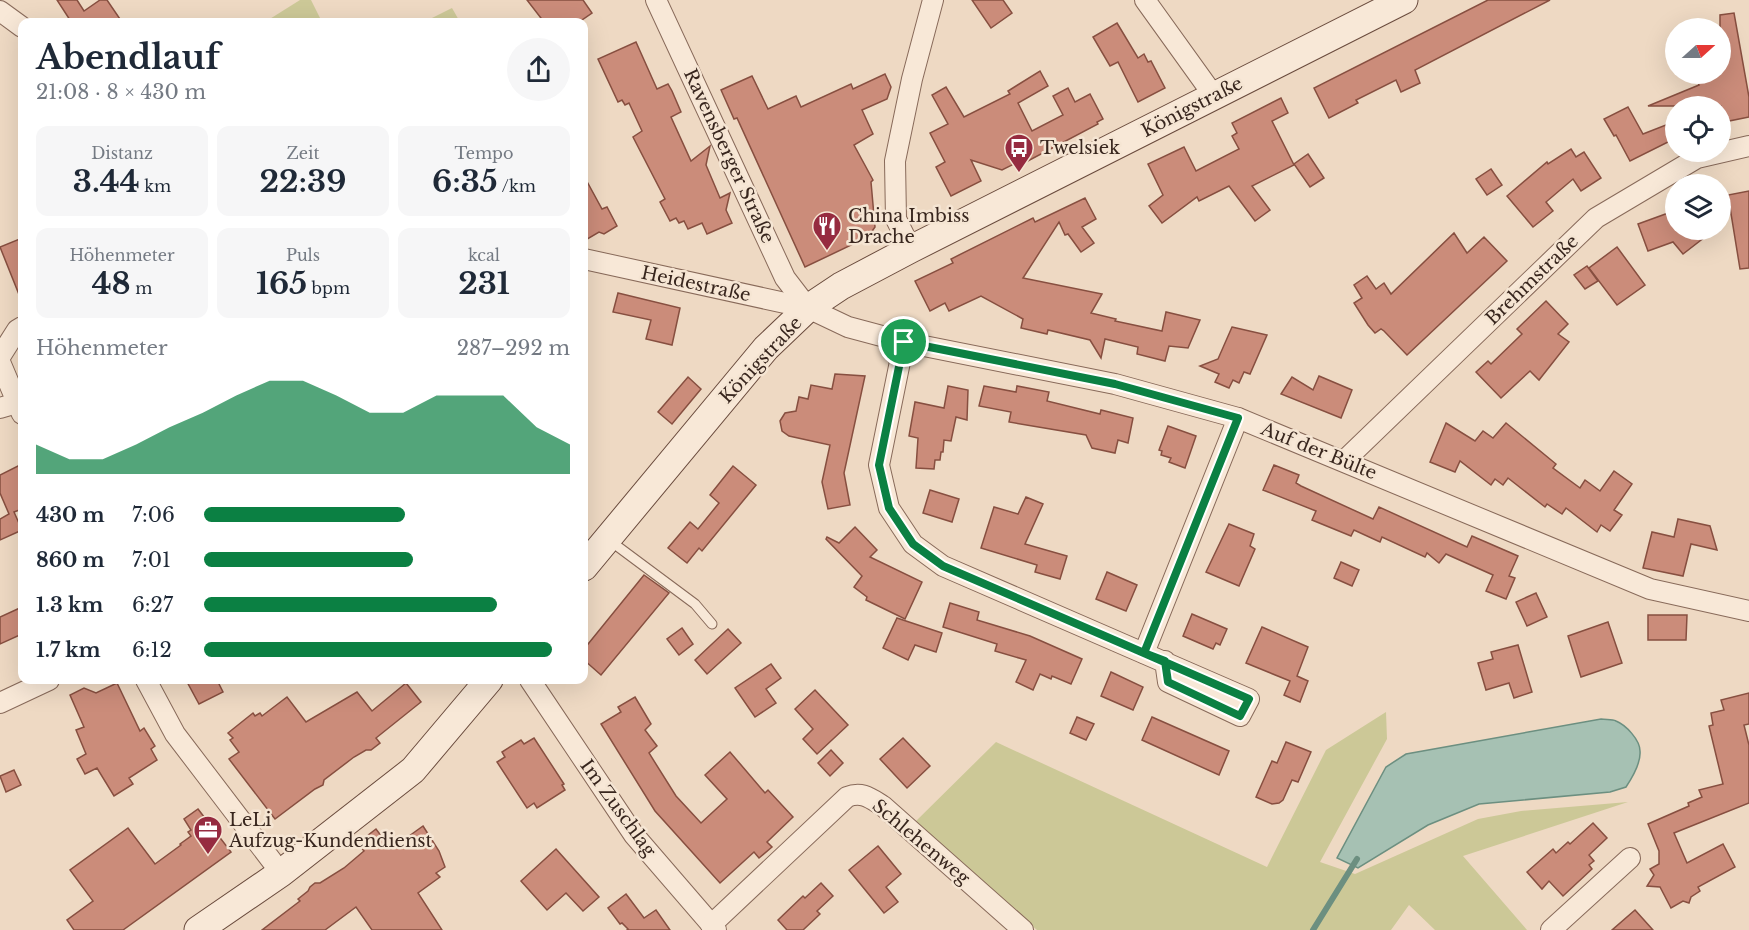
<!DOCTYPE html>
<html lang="de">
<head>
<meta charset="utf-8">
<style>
	body { margin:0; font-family:"Libre Baskerville",serif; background:#f6f6f7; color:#1f2937; height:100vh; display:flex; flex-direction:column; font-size:22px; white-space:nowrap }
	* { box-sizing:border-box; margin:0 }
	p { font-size:20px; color:#747a83 }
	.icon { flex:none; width:33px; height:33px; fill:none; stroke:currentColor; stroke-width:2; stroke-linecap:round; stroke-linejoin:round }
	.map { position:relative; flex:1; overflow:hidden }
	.drawer { position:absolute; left:18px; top:18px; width:570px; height:666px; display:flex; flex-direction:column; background:#fff; border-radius:12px; box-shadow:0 6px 24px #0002 }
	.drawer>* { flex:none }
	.needle { width:39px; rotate:69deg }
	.buttons { position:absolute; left:1665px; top:18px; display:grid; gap:12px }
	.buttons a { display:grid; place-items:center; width:66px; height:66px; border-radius:50%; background:#fff; box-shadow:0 6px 24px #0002; font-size:30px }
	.pin { position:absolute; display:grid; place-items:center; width:51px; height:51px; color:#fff; margin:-26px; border:3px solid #fff; border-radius:50%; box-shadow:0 2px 6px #0007 }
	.round { display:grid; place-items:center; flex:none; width:63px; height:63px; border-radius:32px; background:#f6f6f7 }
	.overview { display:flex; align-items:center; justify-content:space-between; height:102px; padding:0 18px }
	h1 { font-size:33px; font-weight:700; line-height:45px }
	.stats { display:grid; grid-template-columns:repeat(3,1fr); gap:9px; height:102px; padding:6px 18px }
	.stats div { display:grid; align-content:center; border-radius:12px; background:#f6f6f7; text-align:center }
	.stats b { font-size:30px; font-weight:700 }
	.stats small { font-size:16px; font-weight:400 }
	.stats p { font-size:16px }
	.chart { height:168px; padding:12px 18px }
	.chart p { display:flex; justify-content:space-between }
	.chart svg { width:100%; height:108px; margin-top:6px; fill:#0b8043; opacity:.7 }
	ul { padding:0 18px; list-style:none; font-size:20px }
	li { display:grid; grid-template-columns:96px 72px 1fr; align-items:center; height:45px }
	li i { height:15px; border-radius:8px; background:#0b8043 }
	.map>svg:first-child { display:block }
</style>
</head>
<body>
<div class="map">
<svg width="1749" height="930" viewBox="0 0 1749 930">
	<rect width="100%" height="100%" fill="#eed9c3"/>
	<!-- green -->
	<g fill="#ccc897">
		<path d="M300 0H311L322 22H265Z"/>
		<path d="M452 8 460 22H424Z"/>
		<path d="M1386 712 1387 739 1320 862 1355 874 1478 819 1521 811 1628 802 1463 856 1527 930H1435L1409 905 1391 930H1037L914 823 996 742 1267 867 1326 750Z"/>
	</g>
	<!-- water -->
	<path fill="#a6c1b3" stroke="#6c8f80" stroke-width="1.5" d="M1601 719C1606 720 1612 719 1616 721 1626 725 1640 740 1640 751 1641 762 1632 778 1626 787L1610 792 1479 804 1428 825 1358 868 1337 858 1386 767 1406 754Z"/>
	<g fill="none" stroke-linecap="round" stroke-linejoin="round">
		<!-- stream -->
		<path stroke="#6c8f80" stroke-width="6" d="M1313 930 1357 859"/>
	</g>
	<!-- building -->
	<g fill="#cb8c7a" stroke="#874f40" stroke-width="1.5">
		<path d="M57 0H77L84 11 100 0H107L122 22H66L70 20Z"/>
		<path d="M527 0H583L592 13 579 22H544Z"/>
		<path d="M972 0H1003L1012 13 991 28Z"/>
		<path d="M1488 0H1550L1415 70 1420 83 1401 92 1396 80 1356 100 1358 103 1329 118 1314 88Z"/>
		<path d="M1734 13 1749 97V117L1724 122 1721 106H1648L1699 85 1695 74H1720V15Z"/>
		<path d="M1117 23 1138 58 1144 54 1148 62 1151 61 1165 88 1138 102 1118 62 1110 66 1093 37Z"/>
		<path d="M636 42 657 89 668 84 672 91 681 112 671 117 691 161 710 146 706 165 720 198 730 193 726 210 732 223 707 234 702 223 688 229 684 221 679 223 676 218 670 221 660 202 665 199 633 137 642 131 629 103 625 105 622 100 618 102 598 59Z"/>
		<path d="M1040 71 1048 86 1018 103 1032 131 1063 115 1053 96 1068 88 1075 102 1090 94 1103 119 1097 122 1098 124 1024 163 1022 160 1002 170 971 160 981 181 951 196 936 167 945 162 930 133 948 124 932 95 946 87 964 117 1010 94 1008 91Z"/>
		<path d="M885 74 891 87 887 99 862 110 873 134 854 145 873 180 871 182 875 227 868 237 805 267 737 118 734 119 721 90 752 76 768 109 796 96 801 107 851 84 853 89Z"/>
		<path d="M1281 98 1288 113 1272 121 1294 165 1252 186 1270 210 1255 221 1229 186 1199 201 1197 197 1162 223 1149 206 1163 195 1148 164 1184 147 1196 171 1239 149 1232 136 1237 133 1232 123Z"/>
		<path d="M1628 107 1643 134 1676 121V138L1630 161 1616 135 1614 136 1604 119Z"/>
		<path d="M1571 149 1576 157 1584 152 1601 178 1581 191 1573 179 1546 202 1553 211 1533 227 1507 196 1547 162 1548 164Z"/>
		<path d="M1308 154 1324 178 1310 187 1294 164Z"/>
		<path d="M1491 169 1502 185 1487 195 1476 179Z"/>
		<path d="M584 176 602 209 607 207 617 226 604 234 599 232 584 241Z"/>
		<path d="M1749 191V268L1740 269 1728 195Z"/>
		<path d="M1085 198 1096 219 1082 227 1094 243 1081 252 1068 234 1065 235 1059 222 1023 278 1102 294 1091 313 1116 319 1115 321 1162 331 1166 312 1200 320 1188 348 1169 346 1165 361 1137 354 1138 347 1105 339 1101 358 1090 340 1048 330 1047 334 1021 328 1023 319 981 296 949 311 945 303 930 311 915 281 953 263 951 259 1033 218 1035 222Z"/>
		<path d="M1671 212 1676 223V230H1714L1683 254 1673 242 1648 251 1638 224Z"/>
		<path d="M1454 233 1467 253 1484 237 1507 261 1407 355 1384 331 1381 329 1375 333 1368 325 1354 303 1362 298 1354 285 1367 276 1376 289 1384 283 1391 294Z"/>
		<path d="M22 238V302L0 247Z"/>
		<path d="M1617 247 1645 285 1617 305 1589 268Z"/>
		<path d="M1587 266 1598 281 1585 289 1574 275Z"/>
		<path d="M618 293 680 308 672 345 646 339 651 320 613 312Z"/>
		<path d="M1546 301 1568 324 1558 334 1569 342 1539 380 1530 371 1501 398 1476 372 1488 361 1491 364 1522 334 1517 329Z"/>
		<path d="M1232 327 1267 335 1250 374 1244 372 1239 383 1233 380 1229 388 1215 382 1219 374 1200 366 1218 359Z"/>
		<path d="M835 374 865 376 844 473 850 505 828 509 822 482 830 445 789 436 782 431 780 421 785 413 796 411 799 397 808 399 811 385 832 389Z"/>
		<path d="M1319 376 1352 390 1341 418 1281 394 1292 377 1313 390Z"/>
		<path d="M688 377 701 389 672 424 658 412Z"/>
		<path d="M948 386 968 390 967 420 956 417 951 441 944 440 943 452H941L940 460H935L934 469 916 468 918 438 909 436 915 402 944 408Z"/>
		<path d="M984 386 1016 392 1017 386 1049 392 1047 401 1100 414 1101 410 1133 418 1128 443 1118 440 1115 453 1092 448 1086 435 1009 422 1011 412 979 406Z"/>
		<path d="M1446 423 1475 441 1483 431 1493 438 1506 423 1556 464 1553 468 1580 488 1585 480 1600 491 1614 471 1632 484 1614 510 1622 515 1610 531 1601 525 1597 532 1566 508 1562 514 1547 504 1545 507 1508 478 1503 485 1495 479 1491 485 1460 461 1455 472 1430 462Z"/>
		<path d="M1168 426 1196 436 1185 468 1169 462 1171 458 1161 455 1162 451 1159 450Z"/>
		<path d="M22 464V509L14 512 22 530 0 540V519L9 514 0 493V475Z"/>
		<path d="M1274 465 1299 475 1296 483 1301 486 1373 519 1379 507 1467 547 1472 536 1518 556 1509 576 1515 578 1506 599 1486 591 1493 575 1446 554 1439 563 1427 553 1425 557 1382 537 1380 542 1354 530 1351 536 1312 520 1316 511 1263 490Z"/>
		<path d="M733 466 756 485 702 551 699 548 687 563 668 548 690 522 698 529 719 503 710 495Z"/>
		<path d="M930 490 959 499 952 522 923 513Z"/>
		<path d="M1026 497 1043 504 1025 544 1067 556 1060 579 1035 572 1037 565 981 548 994 507 1018 514Z"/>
		<path d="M1678 519 1710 526 1717 550 1691 544 1683 576 1643 568 1652 532 1674 537Z"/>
		<path d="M1229 524 1254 534 1250 546 1255 549 1239 586 1206 572Z"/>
		<path d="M855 527 877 550 870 557 922 582 905 619 866 600 867 597 854 587 862 576 826 539 827 537 839 543Z"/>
		<path d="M1341 562 1359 570 1352 586 1334 578Z"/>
		<path d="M1107 572 1137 585 1126 611 1096 599Z"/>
		<path d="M644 575 669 593 601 675 584 660V649Z"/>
		<path d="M1536 593 1547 617 1527 626 1516 602Z"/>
		<path d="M950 603 979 612 977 620 1030 636 1082 659 1071 684 1052 676 1051 679 1040 674 1033 690 1016 682 1026 660 995 651 997 644 943 627Z"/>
		<path d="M22 607V634L0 644V617Z"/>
		<path d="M1192 614 1227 629 1220 645 1216 643 1213 649 1183 636Z"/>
		<path d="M1648 615H1687L1686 640H1648Z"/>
		<path d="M897 618 942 633 936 652 915 645 908 660 883 648Z"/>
		<path d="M1608 622 1622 663 1581 677 1568 636Z"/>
		<path d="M1262 627 1308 647 1297 676 1308 681 1300 702 1284 695 1290 681 1246 663Z"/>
		<path d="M682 628 693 644 679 655 667 639Z"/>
		<path d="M728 629 741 643 707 674 695 660Z"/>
		<path d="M1518 645 1532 692 1514 698 1509 683 1486 690 1478 663 1493 659 1491 652Z"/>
		<path d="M771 664 781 678 766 689 776 703 755 717 735 688Z"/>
		<path d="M1111 672 1143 687 1133 710 1101 696Z"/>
		<path d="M186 680H217L223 692 199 704Z"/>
		<path d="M117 683 140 731 144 728 155 746 151 749 157 760 129 778 133 784 114 796 97 768 85 774 77 759 86 754 76 730 84 727 70 695 84 688 96 693Z"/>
		<path d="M406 683 421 702 376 738 380 743 371 750H366L354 757 324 780 323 785 315 789 275 819 229 759 239 752 230 740 233 738 228 733 253 713 255 716 260 713 262 716 287 697 306 722 357 692 372 711Z"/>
		<path d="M815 690 848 725 817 754 803 739 813 729 795 709Z"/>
		<path d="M1749 693V724L1744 725 1749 745V803L1674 833 1687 863 1723 844 1735 867 1698 887 1700 891 1691 897 1689 903 1683 901 1671 908 1660 887 1647 886 1654 875 1650 869 1659 864V851L1648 824 1689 806 1688 803 1702 797 1699 790 1723 784 1709 726 1713 725 1711 713 1724 710 1721 700Z"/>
		<path d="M635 697 651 724 645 730 657 746 649 753 676 796 701 823 727 799 705 775 730 752 765 793 768 790 793 817 767 842 772 847 759 858 754 852 720 883 655 811 601 724 621 712 618 707Z"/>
		<path d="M1077 717 1094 724 1086 740 1070 733Z"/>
		<path d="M1152 717 1229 751 1219 775 1142 740Z"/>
		<path d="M534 738 564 784 562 785 565 790 537 808 534 803 527 808 497 762 505 757 502 752 521 740 524 744Z"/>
		<path d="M903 738 930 766 907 788 880 759Z"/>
		<path d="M1286 742 1311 752 1298 782 1292 780 1283 800 1279 803 1272 804 1256 797 1272 761 1277 763Z"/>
		<path d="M831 750 843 763 830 776 818 763Z"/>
		<path d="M14 770 21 785 6 792 0 776Z"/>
		<path d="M198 809 231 852 123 930H74L67 920 93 901 70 870 128 828 155 864 181 845 180 844 191 836 188 832 191 830 184 819Z"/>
		<path d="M1593 823 1607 838 1589 855 1594 861 1589 865 1592 869 1563 896 1549 881 1542 889 1527 872 1553 849 1556 853 1568 842 1570 844Z"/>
		<path d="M423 826 439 851 445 867 436 873 440 877 418 893 442 930H372L356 907 325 930H262L300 901 298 899 308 891 310 887 315 883H320L344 868 364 851 358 843 376 829 391 849Z"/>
		<path d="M878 846 901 874 886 887 898 902 884 913 849 870Z"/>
		<path d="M556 849 599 897 583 911 566 893 547 910 521 881Z"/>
		<path d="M821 883 833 896 817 911 820 914 803 930H787L778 920 803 896 805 898Z"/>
		<path d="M626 894 644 918 656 910 670 930H627L628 929 622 923 620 924 608 908Z"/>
		<path d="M1635 910 1653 930H1612Z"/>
	</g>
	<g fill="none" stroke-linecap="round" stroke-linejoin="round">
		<!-- service casing -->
		<g stroke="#886a5a" stroke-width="11">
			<path id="service" d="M609 540 695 604 712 624"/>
		</g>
		<!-- minor casing -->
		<g stroke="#886a5a" stroke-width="22">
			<g id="minor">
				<path d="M656 0 785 278 808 308"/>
				<path d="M1145 0 1214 96"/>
				<path d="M0 11 22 27"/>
				<path d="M911 249 896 219 895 161 912 79 933 0"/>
				<path d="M584 259 808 308 848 327 904 342 1115 384 1238 418 1650 589 1749 611"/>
				<path d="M904 342 879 465 889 508 913 544 943 566 1249 699 1240 716 1168 682 1165 661"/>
				<path d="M0 357 17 330 22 327"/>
				<path d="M0 362 22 414"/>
				<path d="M0 408 17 403"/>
				<path d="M1344 461 1596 218 1697 158 1749 146"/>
				<path d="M1144 653 1238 418"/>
				<path d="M146 680 175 734 281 873"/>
				<path d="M530 680 634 835 716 930"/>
				<path d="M0 703 49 680"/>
				<path d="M711 925 847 797C862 791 870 798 883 806L1023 930"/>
				<path d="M1551 930 1630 858"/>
			</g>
		</g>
		<!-- secondary casing -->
		<g stroke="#6a4b3d" stroke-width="29">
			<g id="secondary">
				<path d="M584 567 766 348 808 308 841 286 911 249 1404 0"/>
				<path d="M198 930 281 873 413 770 489 680"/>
			</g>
		</g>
		<!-- service -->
		<use href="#service" stroke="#f8e8d7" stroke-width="9"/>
		<!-- minor -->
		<use href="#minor" stroke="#f8e8d7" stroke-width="20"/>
		<!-- secondary -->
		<use href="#secondary" stroke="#f8e8d7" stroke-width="27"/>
	</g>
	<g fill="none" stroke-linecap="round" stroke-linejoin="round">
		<!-- route casing -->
		<g stroke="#fff" stroke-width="12">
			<path id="route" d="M904 342 879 465 889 508 913 544 943 566 1144 653 1165 661 1168 682 1240 716 1249 699 1144 653 1238 418 1115 384 904 342"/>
		</g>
		<!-- route -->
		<use href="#route" stroke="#0b8043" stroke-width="8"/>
	</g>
	<!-- icons -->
	<defs>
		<g id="bus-pin" transform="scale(1.5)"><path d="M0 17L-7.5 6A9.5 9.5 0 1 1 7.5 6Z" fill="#962b40" stroke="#f5e5d3"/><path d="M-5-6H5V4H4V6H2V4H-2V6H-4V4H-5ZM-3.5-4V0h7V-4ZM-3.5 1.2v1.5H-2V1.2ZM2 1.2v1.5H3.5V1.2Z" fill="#fff"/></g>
		<g id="restaurant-pin" transform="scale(1.5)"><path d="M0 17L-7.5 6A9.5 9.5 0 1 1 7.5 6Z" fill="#962b40" stroke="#f5e5d3"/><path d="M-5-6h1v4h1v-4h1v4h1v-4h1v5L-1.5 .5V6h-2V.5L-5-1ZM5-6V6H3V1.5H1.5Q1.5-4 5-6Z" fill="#fff"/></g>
		<g id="office-pin" transform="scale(1.5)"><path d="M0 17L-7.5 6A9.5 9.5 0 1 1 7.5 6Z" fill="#962b40" stroke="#f5e5d3"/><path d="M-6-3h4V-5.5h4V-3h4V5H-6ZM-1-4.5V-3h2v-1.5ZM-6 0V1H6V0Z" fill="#fff"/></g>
	</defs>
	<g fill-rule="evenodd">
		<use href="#bus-pin" x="1019" y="148"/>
		<use href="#restaurant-pin" x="827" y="226"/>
		<use href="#office-pin" x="208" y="830"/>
	</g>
	<g text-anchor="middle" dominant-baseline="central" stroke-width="5" stroke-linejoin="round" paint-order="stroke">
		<!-- street labels -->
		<g font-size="18" fill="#38261e" stroke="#f5e5d3">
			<text transform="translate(1192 107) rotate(-27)">Königstraße</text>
			<text transform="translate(729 156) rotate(65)">Ravensberger Straße</text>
			<text transform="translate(1532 280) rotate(-44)">Brehmstraße</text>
			<text transform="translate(696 284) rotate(12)">Heidestraße</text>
			<text transform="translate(761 360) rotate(-47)">Königstraße</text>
			<text transform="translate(1319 451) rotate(22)">Auf der Bülte</text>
			<text transform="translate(618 808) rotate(54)">Im Zuschlag</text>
			<text transform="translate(921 842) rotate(40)">Schlehenweg</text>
		</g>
		<!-- poi labels -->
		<g font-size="18" fill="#38261e" stroke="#f5e5d3" text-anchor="start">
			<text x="1040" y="148">Twelsiek</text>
			<text x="848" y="216">China Imbiss<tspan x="848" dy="21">Drache</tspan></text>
			<text x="229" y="820">LeLi<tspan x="229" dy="21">Aufzug-Kundendienst</tspan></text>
		</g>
	</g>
</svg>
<div class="buttons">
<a><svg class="needle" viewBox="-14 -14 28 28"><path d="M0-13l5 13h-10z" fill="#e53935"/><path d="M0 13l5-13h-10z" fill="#747a83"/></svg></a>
<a><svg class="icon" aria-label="locate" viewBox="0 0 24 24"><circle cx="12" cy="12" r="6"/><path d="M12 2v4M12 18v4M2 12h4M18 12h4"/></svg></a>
<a><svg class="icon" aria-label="layers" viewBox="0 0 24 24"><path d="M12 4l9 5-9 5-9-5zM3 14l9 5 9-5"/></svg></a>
</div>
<div class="pin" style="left:904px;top:342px;background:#1e9e55"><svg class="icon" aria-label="arrive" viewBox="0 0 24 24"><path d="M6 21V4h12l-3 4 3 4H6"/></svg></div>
<section class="drawer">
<div class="overview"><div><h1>Abendlauf</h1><p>21:08 · 8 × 430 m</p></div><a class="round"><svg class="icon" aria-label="share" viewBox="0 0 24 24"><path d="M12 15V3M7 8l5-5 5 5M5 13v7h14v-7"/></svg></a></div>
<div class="stats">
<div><p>Distanz</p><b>3.44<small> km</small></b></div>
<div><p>Zeit</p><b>22:39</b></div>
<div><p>Tempo</p><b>6:35<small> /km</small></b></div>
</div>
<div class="stats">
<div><p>Höhenmeter</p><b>48<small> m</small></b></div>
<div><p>Puls</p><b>165<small> bpm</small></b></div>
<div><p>kcal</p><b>231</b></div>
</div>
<div class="chart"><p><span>Höhenmeter</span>287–292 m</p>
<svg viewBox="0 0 160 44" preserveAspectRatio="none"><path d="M0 44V32L10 38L20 38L30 32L40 25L50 19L60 12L70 6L80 6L90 12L100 19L110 19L120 12L130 12L140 12L150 25L160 32V44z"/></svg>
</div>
<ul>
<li><b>430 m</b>7:06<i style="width:55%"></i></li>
<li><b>860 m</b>7:01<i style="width:57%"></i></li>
<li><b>1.3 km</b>6:27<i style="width:80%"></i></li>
<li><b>1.7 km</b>6:12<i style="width:95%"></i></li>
</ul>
</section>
</div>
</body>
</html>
